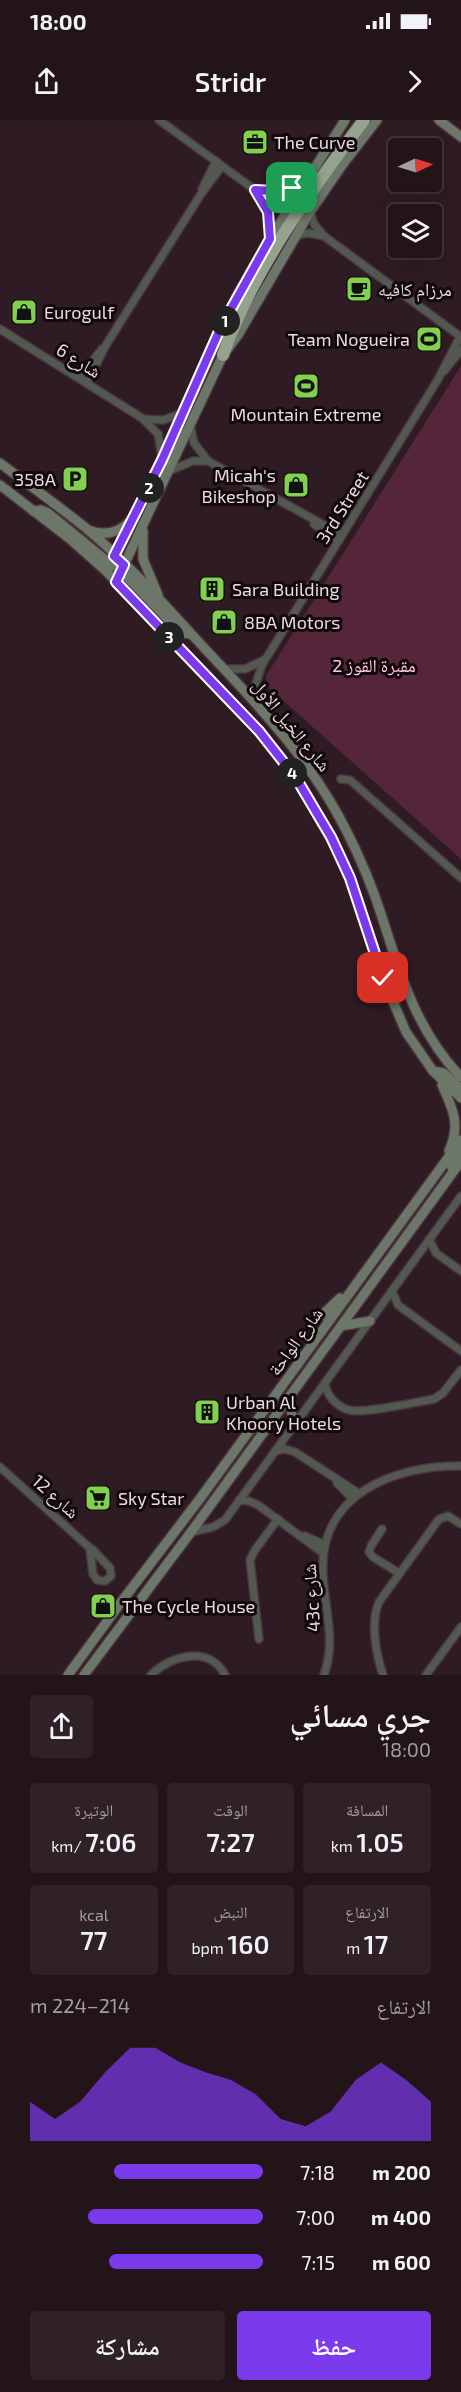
<!DOCTYPE html>
<html lang="ar">
<head>
<meta charset="utf-8">
<style>
	body { margin:0; font-family:"Exo 2","Noto Naskh Arabic",sans-serif; background:#2f2127; color:#f1f3f6; direction:rtl; height:100vh; display:flex; flex-direction:column; font-size:22px; white-space:nowrap }
	* { box-sizing:border-box; margin:0 }
	p { font-size:20px; color:#a39ea2 }
	.icon { flex:none; width:33px; height:33px; fill:none; stroke:currentColor; stroke-width:2; stroke-linecap:round; stroke-linejoin:round }
	.map { position:relative; height:1555px; overflow:hidden; direction:ltr }
	.panel { display:flex; flex-direction:column; background:#23141a; flex:1 }
	.panel>* { flex:none }
	.needle { width:39px; rotate:86deg }
	.tools { position:absolute; left:388px; top:18px; display:grid; gap:12px }
	.tools a { display:grid; place-items:center; width:54px; height:54px; border-radius:6px; background:#23141a; box-shadow:0 6px 24px #0002,0 0 0 2px #403339; font-size:30px }
	.pin { position:absolute; display:grid; place-items:center; width:51px; height:51px; color:#fff; margin:-26px; border-radius:12px; box-shadow:0 3px 9px #0006 }
	.km { position:absolute; width:30px; height:30px; margin:-15px; border-radius:50%; background:#222; color:#fff; font-size:16px; line-height:30px; text-align:center }
	.round { display:grid; place-items:center; flex:none; width:63px; height:63px; border-radius:6px; background:#2f2127 }
	.head { display:flex; align-items:center; justify-content:space-between; height:102px; padding:0 30px }
	h1 { font-size:33px; font-weight:600; line-height:45px }
	.stats { display:grid; grid-template-columns:repeat(3,1fr); gap:9px; height:102px; padding:6px 30px }
	.stats div { display:grid; align-content:center; border-radius:6px; background:#2f2127; text-align:center }
	.stats b { font-size:26px; font-weight:600 }
	.stats small { font-size:16px; font-weight:400 }
	.stats p { font-size:16px }
	.chart { height:168px; padding:12px 30px }
	.chart p { display:flex; justify-content:space-between }
	.chart svg { width:100%; height:108px; margin-top:6px; fill:#7c3aed; opacity:.7 }
	.action { display:flex; gap:12px; margin-top:auto; padding:12px 30px }
	.action a { flex:1; height:69px; border-radius:6px; background:#7c3aed; color:#fff; font-size:24px; font-weight:600; line-height:69px; text-align:center }
	.action a+a { background:#2f2127; color:#f1f3f6 }
	ul { padding:0 30px; list-style:none; font-size:20px }
	li { display:grid; grid-template-columns:96px 72px 1fr; align-items:center; height:45px }
	li i { height:15px; border-radius:8px; background:#7c3aed }
	.status { display:flex; justify-content:space-between; align-items:center; height:42px; padding:0 30px; background:#23141a; direction:ltr }
	.status svg { height:16px; fill:currentColor }
	header { display:flex; justify-content:space-between; align-items:center; height:78px; padding:0 30px; background:#23141a; font-size:27px; font-weight:600 }
	.map>svg:first-child { display:block }
</style>
</head>
<body>
<div class="status"><b>18:00</b><svg viewBox="0 0 49 12"><path d="M0 12V9h3v3zM5 12V6h3v6zM10 12V3h3v9zM15 12V0h3v12zM26 1h20v11H26zM47 4h2v5h-2z"/></svg></div>
<header><svg class="icon" aria-label="forward" viewBox="0 0 24 24"><path d="M9 5l7 7-7 7"/></svg>Stridr<svg class="icon" aria-label="share" viewBox="0 0 24 24"><path d="M12 15V3M7 8l5-5 5 5M5 13v7h14v-7"/></svg></header>
<div class="map">
<svg width="461" height="1555" viewBox="0 0 461 1555">
	<rect width="100%" height="100%" fill="#2f1b23"/>
	<!-- green -->
	<path fill="#55263a" d="M461 246V739L268 567 266 556Z"/>
	<g fill="none" stroke-linecap="round" stroke-linejoin="round">
		<!-- street casing -->
		<g stroke="#49363d" stroke-width="10">
			<g id="street">
				<path d="M159 0 255 70 268 92 270 119"/>
				<path d="M202 69 216 41"/>
				<path d="M255 70 276 71 306 62"/>
				<path d="M310 92 314 104 324 116 461 217"/>
				<path d="M297 115 309 113 324 116"/>
				<path d="M0 209 142 298 158 314 162 337"/>
				<path d="M444 251 461 230"/>
				<path d="M79 258 102 229"/>
				<path d="M87 262 106 225 201 74 222 46"/>
				<path d="M144 299 163 300 183 293"/>
				<path d="M190 305 194 323 208 341 342 415"/>
				<path d="M169 351 193 341H208"/>
				<path d="M314 404 339 421"/>
				<path d="M223 549H245L264 540"/>
				<path d="M255 581V566L262 545 437 261 460 217"/>
				<path d="M341 659 350 660 461 758"/>
				<path d="M429 1119 436 1133 461 1151"/>
				<path d="M392 1171 398 1185 461 1231"/>
				<path d="M325 1263C326 1275 337 1287 349 1290 366 1294 415 1282 434 1279L443 1273 461 1250"/>
				<path d="M275 1331 285 1329 295 1332 358 1373"/>
				<path d="M0 1347 91 1429"/>
				<path d="M337 1363 352 1378"/>
				<path d="M239 1380 249 1381 258 1385 323 1433"/>
				<path d="M382 1409 371 1426 369 1432 373 1437 399 1453"/>
				<path d="M191 1412 213 1407 225 1400 461 1076"/>
				<path d="M305 1416 325 1425"/>
				<path d="M92 1429 110 1448 111 1456 105 1461 97 1460 93 1454 90 1430Z"/>
				<path d="M259 1519 250 1440 255 1430 278 1399"/>
				<path d="M151 1555C171 1535 210 1525 225 1555"/>
				<path d="M324 1555C336 1522 325 1489 323 1455 318 1375 393 1345 461 1346"/>
				<path d="M383 1555C376 1534 370 1502 379 1482L439 1399 448 1396 461 1404"/>
				<path d="M426 1555 461 1507"/>
			</g>
		</g>
		<!-- secondary casing -->
		<g stroke="#49363d" stroke-width="12">
			<g id="secondary">
				<path d="M439 0 461 17"/>
				<path d="M0 343C29 365 59 386 87 409 137 451 179 502 224 549 270 598 314 647 345 708 360 737 373 768 383 800 401 857 418 913 461 957"/>
				<path d="M0 365 70 419 107 452 259 611 284 642 308 677 341 737 358 781 383 858 406 912 433 951 461 978"/>
				<path d="M33 391 41 390 48 393 108 442 116 445"/>
				<path d="M88 410C104 416 118 414 130 401"/>
				<path d="M143 411V439L158 475"/>
				<path d="M118 450 123 453 177 509 183 513 191 514"/>
				<path d="M107 452 143 380 237 176 270 119 345 0"/>
				<path d="M116 462 223 235 238 215 310 92 343 44 377 0"/>
				<path d="M433 951 444 953 461 969"/>
				<path d="M442 965C453 989 461 1005 449 1031"/>
				<path d="M451 1046 461 1032"/>
				<path d="M316 1201 340 1178"/>
				<path d="M341 1206 370 1201"/>
				<path d="M290 1276 293 1305"/>
				<path d="M68 1555 122 1481 199 1380 461 1020"/>
				<path d="M84 1555 191 1412 461 1041"/>
			</g>
		</g>
		<!-- highway casing -->
		<g stroke="#49363d" stroke-width="15">
			<path id="highway" d="M223 235C250 155 313 67 364 0"/>
		</g>
		<!-- street -->
		<use href="#street" stroke="#535850" stroke-width="7"/>
		<!-- secondary -->
		<use href="#secondary" stroke="#6d7769" stroke-width="9"/>
		<!-- highway -->
		<use href="#highway" stroke="#95a38e" stroke-width="12"/>
	</g>
	<g fill="none" stroke-linecap="round" stroke-linejoin="round">
		<!-- route casing -->
		<g stroke="#fff" stroke-width="12">
			<path id="route" d="M292 68 276 71 255 70 268 92 270 119 221 207 162 340 114 436 124 445 116 462 259 611 296 658 331 717 350 758 383 858"/>
		</g>
		<!-- route -->
		<use href="#route" stroke="#7c3aed" stroke-width="8"/>
	</g>
	<!-- icons -->
	<defs>
		<g id="office-square" transform="scale(1.35)"><rect x="-9" y="-9" width="18" height="18" rx="4" fill="#81d050" stroke="#12090c"/><path d="M-6-3h4V-5.5h4V-3h4V5H-6ZM-1-4.5V-3h2v-1.5ZM-6 0V1H6V0Z" fill="#111"/></g>
		<g id="cafe-square" transform="scale(1.35)"><rect x="-9" y="-9" width="18" height="18" rx="4" fill="#81d050" stroke="#12090c"/><path d="M-5.5-4.5H6V0H3Q3 3.5 0 3.5H-2.5Q-5.5 3.5-5.5 0ZM3-3.2v2h1.7v-2ZM-6 4.5H4V6H-6Z" fill="#111"/></g>
		<g id="shop-square" transform="scale(1.35)"><rect x="-9" y="-9" width="18" height="18" rx="4" fill="#81d050" stroke="#12090c"/><path d="M-5-2.5h2.3a2.7 3.5 0 0 1 5.4 0H5L5.5 6h-11ZM-1.5-2.5h3a1.5 2.3 0 0 0-3 0Z" fill="#111"/></g>
		<g id="stadium-square" transform="scale(1.35)"><rect x="-9" y="-9" width="18" height="18" rx="4" fill="#81d050" stroke="#12090c"/><path d="M0-5a6.5 5 0 1 0 0 10a6.5 5 0 1 0 0-10ZM-3.5-1.8h7v3.6h-7Z" fill="#111"/></g>
		<g id="parking-square" transform="scale(1.35)"><rect x="-9" y="-9" width="18" height="18" rx="4" fill="#81d050" stroke="#12090c"/><path d="M-3.5-5.5H1a3.5 3.5 0 0 1 0 7H-1V5.5H-3.5ZM-1-3.4V-.6H.8a1.4 1.4 0 0 0 0-2.8Z" fill="#111"/></g>
		<g id="building-square" transform="scale(1.35)"><rect x="-9" y="-9" width="18" height="18" rx="4" fill="#81d050" stroke="#12090c"/><path d="M-4-6H4V6H1V3H-1V6H-4ZM-2.5-4.3h1.7v1.8h-1.7ZM.8-4.3h1.7v1.8H.8ZM-2.5-1h1.7V.8h-1.7ZM.8-1h1.7V.8H.8Z" fill="#111"/></g>
		<g id="supermarket-square" transform="scale(1.35)"><rect x="-9" y="-9" width="18" height="18" rx="4" fill="#81d050" stroke="#12090c"/><path d="M-6-5.5h2.5l.6 2H6L4.5 2H-2.5L-4.4-4H-6ZM-1.5 3.2a1.3 1.3 0 1 0 .1 0ZM3 3.2a1.3 1.3 0 1 0 .1 0Z" fill="#111"/></g>
	</defs>
	<g fill-rule="evenodd">
		<use href="#office-square" x="255" y="22"/>
		<use href="#cafe-square" x="359" y="169"/>
		<use href="#shop-square" x="24" y="192"/>
		<use href="#stadium-square" x="429" y="219"/>
		<use href="#stadium-square" x="306" y="266"/>
		<use href="#parking-square" x="75" y="359"/>
		<use href="#shop-square" x="296" y="365"/>
		<use href="#building-square" x="212" y="469"/>
		<use href="#shop-square" x="224" y="502"/>
		<use href="#building-square" x="207" y="1292"/>
		<use href="#supermarket-square" x="98" y="1378"/>
		<use href="#shop-square" x="103" y="1486"/>
	</g>
	<g text-anchor="middle" dominant-baseline="central" stroke-width="6" stroke-linejoin="round" paint-order="stroke">
		<!-- poi labels -->
		<g font-size="18" fill="#e9dbdf" stroke="#12090c" text-anchor="start">
			<text x="274" y="22">The Curve</text>
			<text x="378" y="169">مرزام كافيه</text>
			<text x="44" y="192">Eurogulf</text>
			<text x="410" y="219" text-anchor="end">Team Nogueira</text>
			<text x="306" y="294" text-anchor="middle">Mountain Extreme</text>
			<text x="276" y="355" text-anchor="end">Micah's<tspan x="276" dy="21">Bikeshop</tspan></text>
			<text x="56" y="359" text-anchor="end">358A</text>
			<text x="232" y="469">Sara Building</text>
			<text x="244" y="502">8BA Motors</text>
			<text x="226" y="1282">Urban Al<tspan x="226" dy="21">Khoory Hotels</tspan></text>
			<text x="118" y="1378">Sky Star</text>
			<text x="122" y="1486">The Cycle House</text>
		</g>
		<!-- street labels -->
		<g font-size="18" fill="#e9dbdf" stroke="#12090c">
			<text transform="translate(79 240) rotate(32)">شارع 6</text>
			<text transform="translate(342 387) rotate(-58)">3rd Street</text>
			<text transform="translate(292 605) rotate(51)">شارع الخيل الأول</text>
			<text transform="translate(295 1221) rotate(-54)">شارع الواحة</text>
			<text transform="translate(56 1376) rotate(42)">شارع 12</text>
			<text transform="translate(311 1478) rotate(-94)">43c شارع</text>
		</g>
		<!-- park labels -->
		<g font-size="18" fill="#fdc8db" stroke="#12090c">
			<text x="374" y="545">مقبرة القوز 2</text>
		</g>
	</g>
</svg>
<div class="tools">
<a><svg class="needle" viewBox="-14 -14 28 28"><path d="M0-13l5 13h-10z" fill="#e53935"/><path d="M0 13l5-13h-10z" fill="#a39ea2"/></svg></a>
<a><svg class="icon" aria-label="layers" viewBox="0 0 24 24"><path d="M12 4l9 5-9 5-9-5zM3 14l9 5 9-5"/></svg></a>
</div>
<div class="pin" style="left:292px;top:68px;background:#1e9e55"><svg class="icon" aria-label="arrive" viewBox="0 0 24 24"><path d="M6 21V4h12l-3 4 3 4H6"/></svg></div>
<div class="pin" style="left:383px;top:858px;background:#d93025"><svg class="icon" aria-label="check" viewBox="0 0 24 24"><path d="M5 12l5 5 9-10"/></svg></div>
<b class="km" style="left:225px;top:201px">1</b>
<b class="km" style="left:149px;top:368px">2</b>
<b class="km" style="left:169px;top:517px">3</b>
<b class="km" style="left:292px;top:653px">4</b>
</div>
<section class="panel">
<div class="head"><div><h1>جري مسائي</h1><p>18:00</p></div><a class="round"><svg class="icon" aria-label="share" viewBox="0 0 24 24"><path d="M12 15V3M7 8l5-5 5 5M5 13v7h14v-7"/></svg></a></div>
<div class="stats">
<div><p>المسافة</p><b>1.05<small> km</small></b></div>
<div><p>الوقت</p><b>7:27</b></div>
<div><p>الوتيرة</p><b>7:06<small> /km</small></b></div>
</div>
<div class="stats">
<div><p>الارتفاع</p><b>17<small> m</small></b></div>
<div><p>النبض</p><b>160<small> bpm</small></b></div>
<div><p>kcal</p><b>77</b></div>
</div>
<div class="chart"><p><span>الارتفاع</span>214–224 m</p>
<svg viewBox="0 0 160 44" preserveAspectRatio="none"><path d="M0 44V28L10 35L20 28L30 16L40 6L50 6L60 12L70 16L80 19L90 25L100 35L110 38L120 32L130 19L140 12L150 19L160 28V44z"/></svg>
</div>
<ul>
<li><b>200 m</b>7:18<i style="width:64%"></i></li>
<li><b>400 m</b>7:00<i style="width:75%"></i></li>
<li><b>600 m</b>7:15<i style="width:66%"></i></li>
</ul>
<div class="action"><a>حفظ</a><a>مشاركة</a></div>
</section>
</body>
</html>
